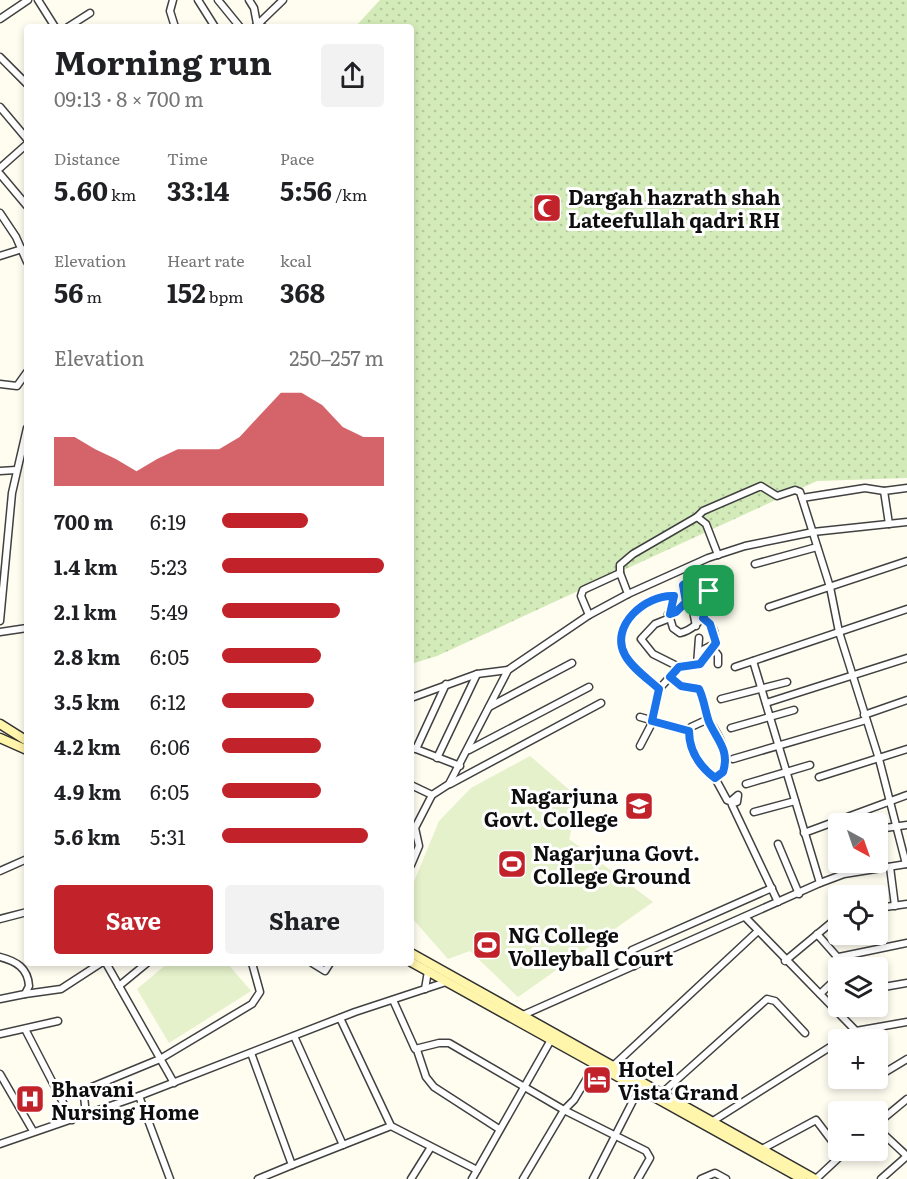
<!DOCTYPE html>
<html lang="en">
<head>
<meta charset="utf-8">
<style>
	body { margin:0; font-family:Literata,serif; background:#f2f2f2; color:#202124; height:100vh; display:flex; flex-direction:column; font-size:22px; white-space:nowrap }
	* { box-sizing:border-box; margin:0 }
	p { font-size:20px; color:#757577 }
	.icon { flex:none; width:33px; height:33px; fill:none; stroke:currentColor; stroke-width:2; stroke-linecap:round; stroke-linejoin:round }
	.map { position:relative; flex:1; overflow:hidden }
	.panel { position:absolute; left:24px; top:24px; width:390px; height:942px; display:flex; flex-direction:column; background:#fff; border-radius:6px; box-shadow:0 3px 9px #0003 }
	.panel>* { flex:none }
	.needle { width:39px; rotate:140deg }
	.fabs { position:absolute; left:828px; top:813px; display:grid; gap:12px }
	.fabs a { display:grid; place-items:center; width:60px; height:60px; border-radius:6px; background:#fff; box-shadow:0 3px 9px #0003; font-size:30px }
	.pin { position:absolute; display:grid; place-items:center; width:51px; height:51px; color:#fff; margin:-26px; border-radius:12px; box-shadow:0 3px 9px #0006 }
	.round { display:grid; place-items:center; flex:none; width:63px; height:63px; border-radius:6px; background:#f2f2f2 }
	.headline { display:flex; align-items:center; justify-content:space-between; height:102px; padding:0 30px }
	h1 { font-size:33px; font-weight:700; line-height:45px }
	.figures { display:grid; grid-template-columns:repeat(3,1fr); gap:9px; height:102px; padding:6px 30px }
	.figures div { display:grid; align-content:center }
	.figures b { font-size:26px; font-weight:700 }
	.figures small { font-size:16px; font-weight:400 }
	.figures p { font-size:16px }
	.chart { height:168px; padding:12px 30px }
	.chart p { display:flex; justify-content:space-between }
	.chart svg { width:100%; height:108px; margin-top:6px; fill:#c2232b; opacity:.7 }
	.cta { display:flex; gap:12px; margin-top:auto; padding:12px 30px }
	.cta a { flex:1; height:69px; border-radius:6px; background:#c2232b; color:#fff; font-size:24px; font-weight:700; line-height:69px; text-align:center }
	.cta a+a { background:#f2f2f2; color:#202124 }
	ul { padding:0 30px; list-style:none; font-size:20px }
	li { display:grid; grid-template-columns:96px 72px 1fr; align-items:center; height:45px }
	li i { height:15px; border-radius:8px; background:#c2232b }
	.map>svg:first-child { display:block }
</style>
</head>
<body>
<div class="map">
<svg width="907" height="1179" viewBox="0 0 907 1179">
	<defs>
		<pattern id="green-dots" width="8" height="8" patternUnits="userSpaceOnUse" patternTransform="scale(1.5)"><rect width="8" height="8" fill="#d3ebb8"/><path d="M2 2h.1M6 6h.1" fill="none" stroke="#b4c89d" stroke-width="1.8" stroke-linecap="round"/></pattern>
	</defs>
	<rect width="100%" height="100%" fill="#fffcf0"/>
	<!-- green -->
	<path fill="url(#green-dots)" d="M380 0H907V478L817 481 437 656 411 664V27H355Z"/>
	<!-- pitch -->
	<g fill="#e4f1ca">
		<path d="M530 756 580 799 569 839 653 902 518 997 470 951 448 959 411 917V889L439 821 471 788Z"/>
		<path d="M168 963H227L251 991 169 1043 137 989Z"/>
	</g>
	<g fill="none" stroke-linecap="round" stroke-linejoin="round">
		<!-- minor casing -->
		<g stroke="#414141" stroke-width="9">
			<g id="minor">
				<path d="M38 0 55 27"/>
				<path d="M173 0 170 11 175 27"/>
				<path d="M198 0 215 27"/>
				<path d="M218 0 240 27"/>
				<path d="M249 0 254 8 257 24 263 27"/>
				<path d="M0 19 28 0"/>
				<path d="M68 27 90 13"/>
				<path d="M255 27 283 0"/>
				<path d="M0 57 27 84"/>
				<path d="M0 107 27 139"/>
				<path d="M0 168 27 144"/>
				<path d="M0 174 27 206"/>
				<path d="M0 213 16 237 27 262"/>
				<path d="M0 256 22 249"/>
				<path d="M0 384 17 386 27 372"/>
				<path d="M0 471 16 470"/>
				<path d="M802 498 865 488 884 491"/>
				<path d="M697 517 703 511 761 486 777 496 795 490 800 492 830 587 839 632 879 759 906 864"/>
				<path d="M889 524 884 491 907 488"/>
				<path d="M755 564 817 547"/>
				<path d="M620 573V565L633 554 697 517 706 524 718 555"/>
				<path d="M769 607 907 561"/>
				<path d="M589 615 581 596 583 590 620 573 628 594"/>
				<path d="M0 621 12 493 27 428"/>
				<path d="M696 626 693 611 697 602"/>
				<path d="M0 632 27 628"/>
				<path d="M714 650 718 655V664"/>
				<path d="M699 652 716 643"/>
				<path d="M753 661 820 883 844 874 907 864"/>
				<path d="M697 665 699 638"/>
				<path d="M679 667 700 664C715 651 723 631 703 618"/>
				<path d="M735 667 907 609"/>
				<path d="M670 677 681 686 699 689 709 721"/>
				<path d="M659 689 679 667 653 654 641 639 655 624 670 618 673 628 680 633C702 628 721 597 700 579L695 577 683 585 686 602 676 612 668 614 670 618"/>
				<path d="M411 698 477 674 508 670"/>
				<path d="M721 699 787 682"/>
				<path d="M766 703 907 658"/>
				<path d="M489 707 572 663"/>
				<path d="M864 715 907 700"/>
				<path d="M640 717 689 731"/>
				<path d="M704 721H709C720 736 729 753 723 772L715 778C700 767 683 746 691 727Z"/>
				<path d="M731 728 794 710"/>
				<path d="M640 746 653 721 659 689C648 679 632 668 625 655 609 625 646 594 674 596L670 614"/>
				<path d="M411 747 460 766"/>
				<path d="M416 749 446 684"/>
				<path d="M469 750 589 687"/>
				<path d="M437 758 477 674"/>
				<path d="M733 759 866 720"/>
				<path d="M819 777 907 749"/>
				<path d="M715 778 727 800 734 803 737 802 738 795 731 801 732 805 778 902"/>
				<path d="M450 784 601 703"/>
				<path d="M746 784 810 765"/>
				<path d="M411 785 432 795 449 784 508 670 589 615 628 594 708 558 745 546 813 532 907 522"/>
				<path d="M754 812 795 801"/>
				<path d="M878 829 907 825"/>
				<path d="M804 833 907 795"/>
				<path d="M838 836V841"/>
				<path d="M778 844 799 894"/>
				<path d="M411 865 419 846 415 828 432 795"/>
				<path d="M890 867 895 906"/>
				<path d="M0 871 27 859"/>
				<path d="M878 908 907 904"/>
				<path d="M745 917 856 1031"/>
				<path d="M0 919 27 912"/>
				<path d="M817 934 847 968"/>
				<path d="M0 957C16 961 28 968 29 986L25 994 0 999"/>
				<path d="M839 957 907 943"/>
				<path d="M785 961 838 917"/>
				<path d="M106 963 174 1083"/>
				<path d="M312 963 325 971 330 963"/>
				<path d="M634 966 629 954 632 950 772 888"/>
				<path d="M119 986 147 963"/>
				<path d="M878 988 907 983"/>
				<path d="M425 989 428 971"/>
				<path d="M25 994 61 989 101 963"/>
				<path d="M820 994 838 977"/>
				<path d="M393 1000 415 1049 439 1043H449L564 1110 646 1151 650 1158 638 1179"/>
				<path d="M523 1015 820 883"/>
				<path d="M340 1018 391 1126 477 1170"/>
				<path d="M25 1029 72 1120"/>
				<path d="M0 1034 58 1021"/>
				<path d="M294 1036 343 1145"/>
				<path d="M842 1040 856 1031 907 1022"/>
				<path d="M417 1050 426 1077 434 1087 499 1129"/>
				<path d="M251 1053 292 1165 258 1179"/>
				<path d="M613 1066 758 931"/>
				<path d="M0 1074 33 1131"/>
				<path d="M879 1076 907 1059"/>
				<path d="M662 1093 767 999 775 1001 805 1033"/>
				<path d="M139 1096 170 1179"/>
				<path d="M86 1115 84 1096 92 1087 160 1059 252 1004 260 992 252 963"/>
				<path d="M713 1121 838 1042"/>
				<path d="M878 1123 907 1099"/>
				<path d="M878 1129 907 1156"/>
				<path d="M0 1144 139 1096 355 1012 446 982"/>
				<path d="M762 1149 816 1120 838 1149"/>
				<path d="M292 1165 391 1126"/>
				<path d="M411 1179 431 1147"/>
				<path d="M472 1179 552 1038"/>
				<path d="M523 1179 564 1110 574 1100 595 1065"/>
				<path d="M593 1179 639 1089"/>
				<path d="M701 1179 715 1173 726 1179"/>
				<path d="M816 1179 847 1150"/>
				<path d="M881 1179 906 1157"/>
			</g>
		</g>
		<!-- secondary casing -->
		<g stroke="#303030" stroke-width="11">
			<g id="secondary">
				<path d="M0 724 27 741"/>
				<path d="M0 738 27 750"/>
				<path d="M411 953 815 1179"/>
				<path d="M411 962 802 1179"/>
			</g>
		</g>
		<!-- minor -->
		<use href="#minor" stroke="#fff" stroke-width="6"/>
		<!-- secondary -->
		<use href="#secondary" stroke="#fff5ab" stroke-width="8"/>
	</g>
	<g fill="none" stroke-linecap="round" stroke-linejoin="round">
		<!-- route casing -->
		<g stroke="#fff" stroke-width="12">
			<path id="route" d="M695 578C715 581 709 604 703 618L710 624 716 643 700 664 679 667 670 677 681 686 699 689C704 699 705 711 709 722 717 740 730 750 723 772L715 778C699 766 689 751 689 731L652 721 659 689C648 679 632 668 625 655 609 626 646 594 674 596L670 614 676 612 686 602 683 585Z"/>
		</g>
		<!-- route -->
		<use href="#route" stroke="#1a73e8" stroke-width="8"/>
	</g>
	<!-- icons -->
	<defs>
		<g id="mosque-square" transform="scale(1.5)"><rect x="-9" y="-9" width="18" height="18" rx="4" fill="#c2232b" stroke="#fff"/><path d="M3.5-4.9A6 6 0 1 0 3.5 4.9A5 5 0 1 1 3.5-4.9Z" fill="#fff"/></g>
		<g id="university-square" transform="scale(1.5)"><rect x="-9" y="-9" width="18" height="18" rx="4" fill="#c2232b" stroke="#fff"/><path d="M0-5L7-2L0 1L-7-2ZM-4 1L0 2.5L4 1V4Q0 6-4 4Z" fill="#fff"/></g>
		<g id="stadium-square" transform="scale(1.5)"><rect x="-9" y="-9" width="18" height="18" rx="4" fill="#c2232b" stroke="#fff"/><path d="M0-5a6.5 5 0 1 0 0 10a6.5 5 0 1 0 0-10ZM-3.5-1.8h7v3.6h-7Z" fill="#fff"/></g>
		<g id="hotel-square" transform="scale(1.5)"><rect x="-9" y="-9" width="18" height="18" rx="4" fill="#c2232b" stroke="#fff"/><path d="M-6-4.5h1.5V1H6V5H4.5V3h-9V5H-6ZM-4 0a1.8 1.8 0 1 1 3.6 0ZM.5 0V-2.5h3Q6-2.5 6 0Z" fill="#fff"/></g>
		<g id="hospital-square" transform="scale(1.5)"><rect x="-9" y="-9" width="18" height="18" rx="4" fill="#c2232b" stroke="#fff"/><path d="M-5-5h3v3.5h4V-5h3V5h-3V1.5h-4V5h-3Z" fill="#fff"/></g>
	</defs>
	<g fill-rule="evenodd">
		<use href="#mosque-square" x="547" y="208"/>
		<use href="#university-square" x="639" y="806"/>
		<use href="#stadium-square" x="512" y="864"/>
		<use href="#stadium-square" x="487" y="945"/>
		<use href="#hotel-square" x="597" y="1080"/>
		<use href="#hospital-square" x="30" y="1099"/>
	</g>
	<g text-anchor="middle" dominant-baseline="central" stroke-width="6" stroke-linejoin="round" paint-order="stroke">
		<!-- poi labels -->
		<g font-size="20" font-weight="bold" fill="#0e0e0e" stroke="#fff" text-anchor="start">
			<text x="568" y="196">Dargah hazrath shah<tspan x="568" dy="23">Lateefullah qadri RH</tspan></text>
			<text x="618" y="795" text-anchor="end">Nagarjuna<tspan x="618" dy="23">Govt. College</tspan></text>
			<text x="533" y="852">Nagarjuna Govt.<tspan x="533" dy="23">College Ground</tspan></text>
			<text x="508" y="934">NG College<tspan x="508" dy="23">Volleyball Court</tspan></text>
			<text x="618" y="1068">Hotel<tspan x="618" dy="23">Vista Grand</tspan></text>
			<text x="51" y="1088">Bhavani<tspan x="51" dy="23">Nursing Home</tspan></text>
		</g>
	</g>
</svg>
<div class="fabs">
<a><svg class="needle" viewBox="-14 -14 28 28"><path d="M0-13l5 13h-10z" fill="#e53935"/><path d="M0 13l5-13h-10z" fill="#757577"/></svg></a>
<a><svg class="icon" aria-label="locate" viewBox="0 0 24 24"><circle cx="12" cy="12" r="6"/><path d="M12 2v4M12 18v4M2 12h4M18 12h4"/></svg></a>
<a><svg class="icon" aria-label="layers" viewBox="0 0 24 24"><path d="M12 4l9 5-9 5-9-5zM3 14l9 5 9-5"/></svg></a>
<a>+</a>
<a>−</a>
</div>
<div class="pin" style="left:709px;top:591px;background:#1e9e55"><svg class="icon" aria-label="arrive" viewBox="0 0 24 24"><path d="M6 21V4h12l-3 4 3 4H6"/></svg></div>
<section class="panel">
<div class="headline"><div><h1>Morning run</h1><p>09:13 · 8 × 700 m</p></div><a class="round"><svg class="icon" aria-label="share" viewBox="0 0 24 24"><path d="M12 15V3M7 8l5-5 5 5M5 13v7h14v-7"/></svg></a></div>
<div class="figures">
<div><p>Distance</p><b>5.60<small> km</small></b></div>
<div><p>Time</p><b>33:14</b></div>
<div><p>Pace</p><b>5:56<small> /km</small></b></div>
</div>
<div class="figures">
<div><p>Elevation</p><b>56<small> m</small></b></div>
<div><p>Heart rate</p><b>152<small> bpm</small></b></div>
<div><p>kcal</p><b>368</b></div>
</div>
<div class="chart"><p><span>Elevation</span>250–257 m</p>
<svg viewBox="0 0 160 44" preserveAspectRatio="none"><path d="M0 44V24L10 24L20 29L30 33L40 38L50 33L60 29L70 29L80 29L90 24L100 15L110 6L120 6L130 11L140 20L150 24L160 24V44z"/></svg>
</div>
<ul>
<li><b>700 m</b>6:19<i style="width:53%"></i></li>
<li><b>1.4 km</b>5:23<i style="width:100%"></i></li>
<li><b>2.1 km</b>5:49<i style="width:73%"></i></li>
<li><b>2.8 km</b>6:05<i style="width:61%"></i></li>
<li><b>3.5 km</b>6:12<i style="width:57%"></i></li>
<li><b>4.2 km</b>6:06<i style="width:61%"></i></li>
<li><b>4.9 km</b>6:05<i style="width:61%"></i></li>
<li><b>5.6 km</b>5:31<i style="width:90%"></i></li>
</ul>
<div class="cta"><a>Save</a><a>Share</a></div>
</section>
</div>
</body>
</html>
